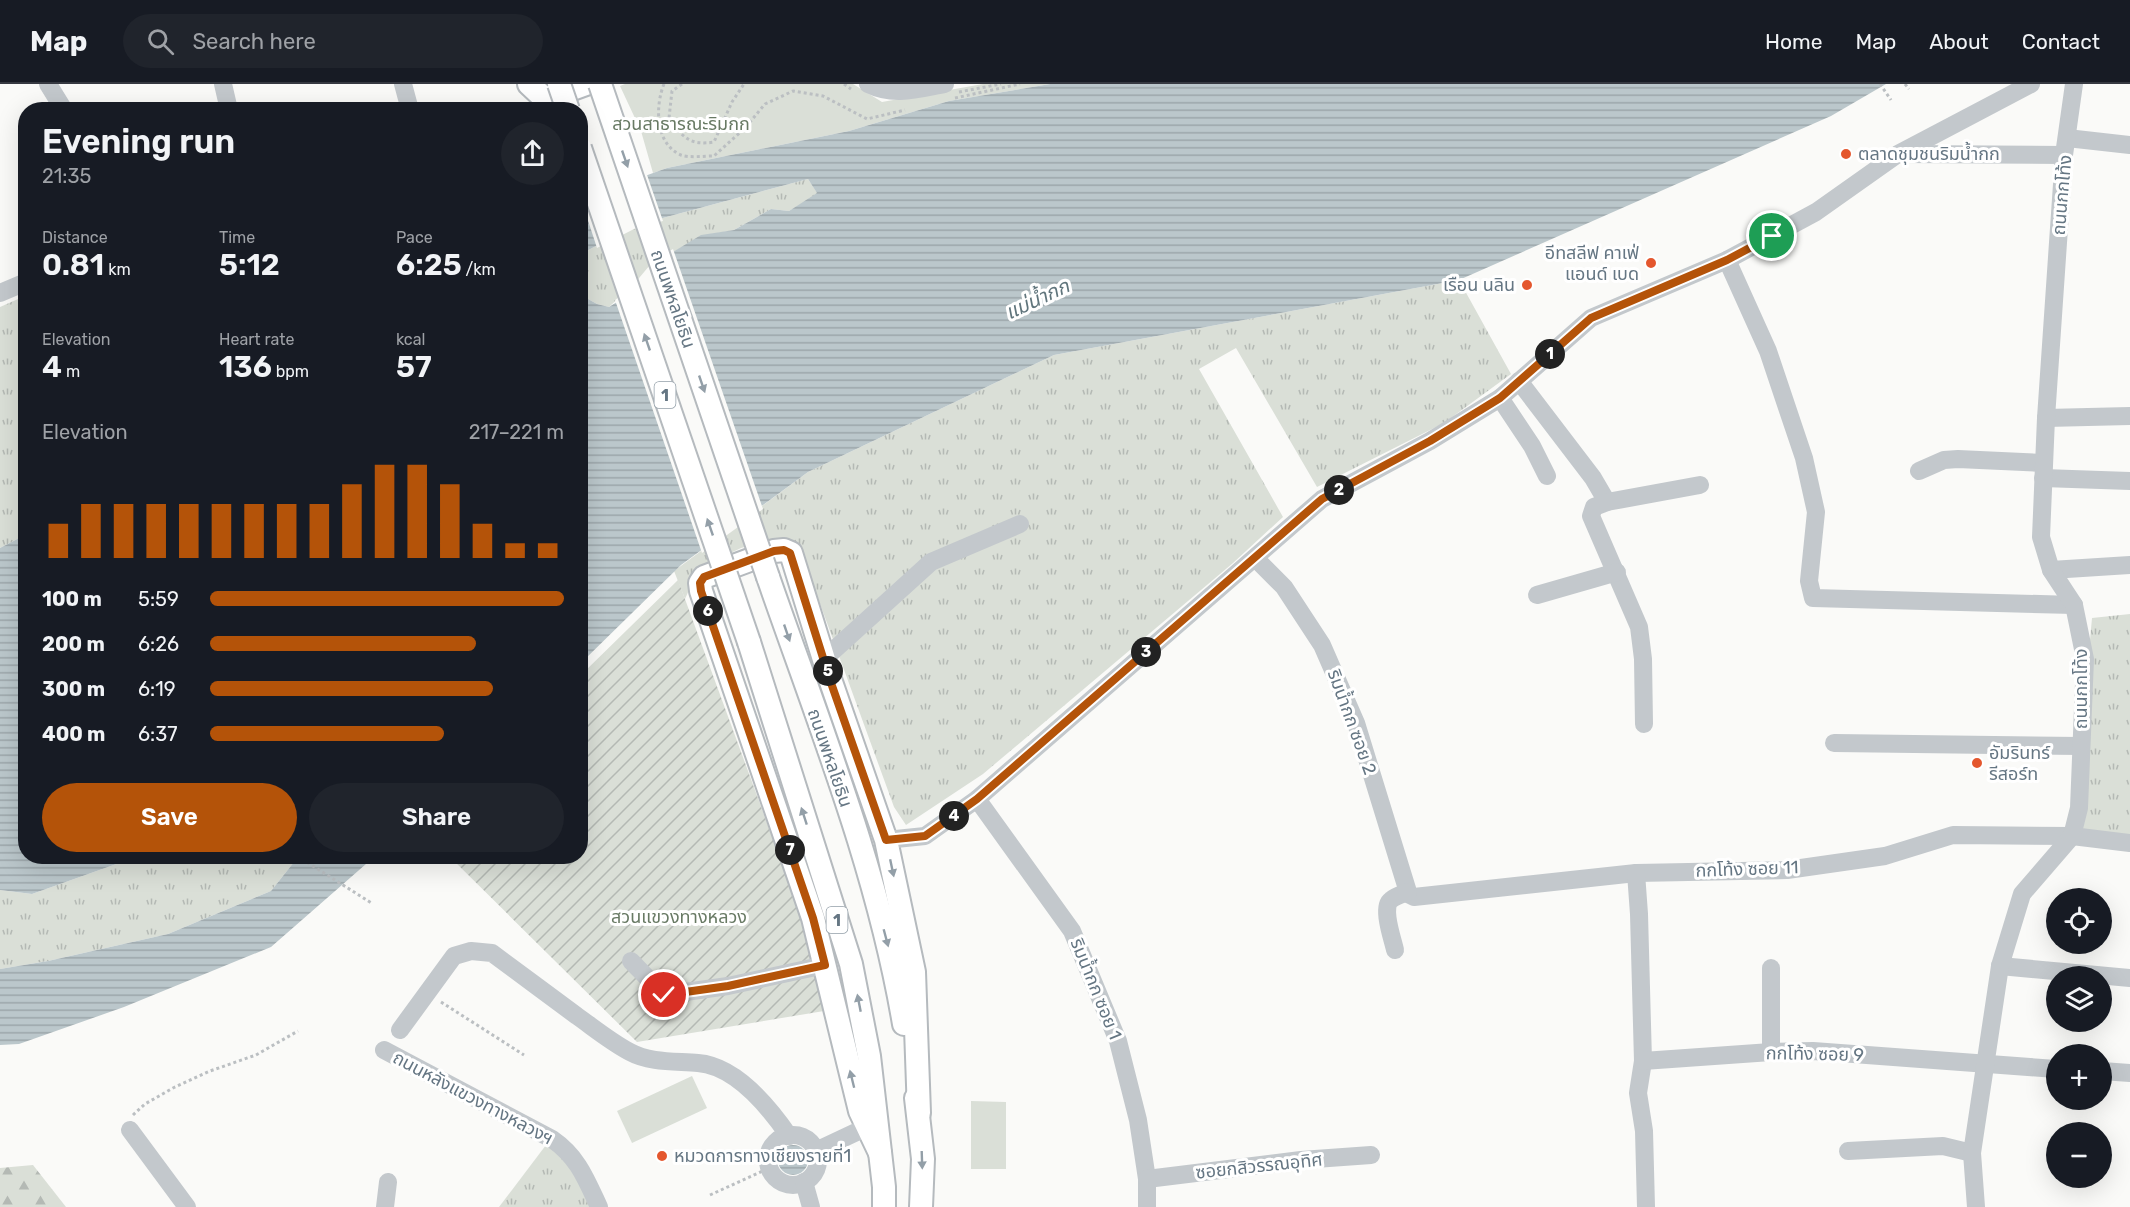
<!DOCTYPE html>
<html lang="en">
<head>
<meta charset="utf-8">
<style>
	body { margin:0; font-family:Rubik,"Noto Sans Thai",sans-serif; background:#20242c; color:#f1f3f6; height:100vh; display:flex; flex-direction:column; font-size:22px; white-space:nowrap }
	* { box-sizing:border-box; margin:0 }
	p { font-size:20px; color:#9ea1a6 }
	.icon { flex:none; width:33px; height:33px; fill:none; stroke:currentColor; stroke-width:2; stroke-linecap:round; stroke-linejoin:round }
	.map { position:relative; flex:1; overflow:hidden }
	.side { position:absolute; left:18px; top:18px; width:570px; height:762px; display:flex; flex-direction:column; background:#171b24; border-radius:24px; box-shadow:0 6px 24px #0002 }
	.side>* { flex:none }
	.buttons { position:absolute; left:2046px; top:804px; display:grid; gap:12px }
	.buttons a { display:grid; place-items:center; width:66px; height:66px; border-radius:50%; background:#171b24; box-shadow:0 6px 24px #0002; font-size:30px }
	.pin { position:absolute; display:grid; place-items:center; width:51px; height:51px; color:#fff; margin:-26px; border:3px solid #fff; border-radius:50%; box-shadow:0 2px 6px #0007 }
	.km { position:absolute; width:30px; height:30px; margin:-15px; border-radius:50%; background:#222; color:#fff; font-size:16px; line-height:30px; text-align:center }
	.round { display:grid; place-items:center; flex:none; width:63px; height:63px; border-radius:32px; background:#20242c }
	.summary { display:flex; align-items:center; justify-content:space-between; height:102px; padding:0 24px }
	h1 { font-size:33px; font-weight:600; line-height:45px }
	.stats { display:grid; grid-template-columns:repeat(3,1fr); gap:9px; height:102px; padding:6px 24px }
	.stats div { display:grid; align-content:center }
	.stats b { font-size:30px; font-weight:600 }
	.stats small { font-size:16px; font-weight:400 }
	.stats p { font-size:16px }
	.chart { height:168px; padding:12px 24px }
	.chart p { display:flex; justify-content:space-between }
	.chart svg { width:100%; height:108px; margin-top:6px; stroke:#b45309; stroke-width:6 }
	.action { display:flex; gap:12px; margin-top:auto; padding:12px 24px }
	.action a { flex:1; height:69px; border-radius:36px; background:#b45309; color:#fff; font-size:24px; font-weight:600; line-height:69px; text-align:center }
	.action a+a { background:#20242c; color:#f1f3f6 }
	ul { padding:0 24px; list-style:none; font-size:20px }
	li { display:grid; grid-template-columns:96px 72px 1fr; align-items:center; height:45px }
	li i { height:15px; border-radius:8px; background:#b45309 }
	header { display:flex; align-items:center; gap:36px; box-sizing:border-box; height:84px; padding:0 30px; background:#171b24; border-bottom:2px solid #363941 }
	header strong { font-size:28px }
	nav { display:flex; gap:33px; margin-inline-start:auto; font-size:21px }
	.search { width:420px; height:54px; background:#20242c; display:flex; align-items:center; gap:15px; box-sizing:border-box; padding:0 21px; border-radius:33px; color:#9ea1a6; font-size:22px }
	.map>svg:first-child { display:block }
</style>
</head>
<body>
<header>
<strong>Map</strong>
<div class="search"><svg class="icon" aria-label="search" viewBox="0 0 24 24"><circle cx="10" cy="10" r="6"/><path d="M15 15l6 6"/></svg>Search here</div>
<nav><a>Home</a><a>Map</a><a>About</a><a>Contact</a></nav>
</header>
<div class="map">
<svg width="2130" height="1123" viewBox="0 0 2130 1123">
	<defs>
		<pattern id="grass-tufts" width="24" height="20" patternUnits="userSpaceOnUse" patternTransform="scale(1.5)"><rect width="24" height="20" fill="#dadfd7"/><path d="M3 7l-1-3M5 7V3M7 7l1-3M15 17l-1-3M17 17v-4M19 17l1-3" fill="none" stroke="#b4b9b4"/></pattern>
		<pattern id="forest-firs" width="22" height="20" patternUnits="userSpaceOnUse" patternTransform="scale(1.5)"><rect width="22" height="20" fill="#dadfd7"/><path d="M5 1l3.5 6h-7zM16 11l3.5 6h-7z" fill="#b4b9b4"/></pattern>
		<pattern id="garden-furrows" width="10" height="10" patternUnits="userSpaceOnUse" patternTransform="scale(1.5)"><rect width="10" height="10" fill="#dadfd7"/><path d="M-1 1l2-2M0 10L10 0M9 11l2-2" fill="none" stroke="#b4b9b4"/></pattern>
		<pattern id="water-rules" width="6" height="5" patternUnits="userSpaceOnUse" patternTransform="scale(1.5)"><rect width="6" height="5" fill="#bbc7cb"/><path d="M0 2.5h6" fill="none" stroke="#9ca6aa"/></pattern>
	</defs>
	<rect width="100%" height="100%" fill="#fafaf8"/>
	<!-- grass -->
	<g fill="url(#grass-tufts)">
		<path d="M808 95 818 110 789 127 771 125 734 146 701 152 658 177 609 223 597 220 581 211V170L633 142Z"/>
		<path d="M1459 196 1511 290 1444 339 1317 403 1236 264 1199 285 1283 433 1233 479 983 690 906 741 894 723 799 462 771 456 741 464 706 481 693 497 685 515 674 487 808 388 1054 271Z"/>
		<path d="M25 212V451L0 464V223Z"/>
		<path d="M2130 530V759L2072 752 2092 534Z"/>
		<path d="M136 773H298L271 807 168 850 48 877 0 885V806L32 810Z"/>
		<path d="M546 1061 564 1073 593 1123H499Z"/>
	</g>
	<!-- forest -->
	<path fill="url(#forest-firs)" d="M33 1081 66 1123H0V1084Z"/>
	<!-- park -->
	<g fill="#dadfd7">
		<path d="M625 0H853L882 18 983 0H1050L949 17 849 47 667 84 653 89 641 47 620 2Z"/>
		<path d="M692 992 707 1024 632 1059 617 1027Z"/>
		<path d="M971 1017 1006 1018V1085H971Z"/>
	</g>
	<!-- garden -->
	<path fill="url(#garden-furrows)" d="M678 496 803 837 824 927 637 958 450 773 580 772 581 591Z"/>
	<!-- water -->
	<g fill="url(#water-rules)">
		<path d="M1050 0H1886L1831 32 1459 196 1054 271 808 388 681 481 581 579V211L597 220 609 223 631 209 658 177 701 151 734 146 771 125 789 127 817 109 808 95 633 142 581 170V115L667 84 849 47 949 17Z"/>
		<path d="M25 451 26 772 136 773 32 810 0 806V464Z"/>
		<path d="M298 773H374L271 863 124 923 19 960 0 961V885L48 877 168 850 271 807Z"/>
		<circle cx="793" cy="1076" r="15"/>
	</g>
	<!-- pier -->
	<g fill="#fafaf8">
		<path d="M646 88 663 137 634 145 597 164 580 112Z"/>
		<path d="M673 165 763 425 702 469 615 216 629 206 655 175Z"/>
	</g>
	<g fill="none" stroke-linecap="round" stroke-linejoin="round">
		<!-- major casing -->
		<g stroke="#b5babe" stroke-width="26">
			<g id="major">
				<path d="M529 0 545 15 586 0"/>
				<path d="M768 493C819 640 878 786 904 940"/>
				<path d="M749 558 851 880 869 972 884 1103V1123"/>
				<path d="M916 1014 923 1075 921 1123"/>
				<path d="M880 1069 860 1027 813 834 701 507 700 499 704 493 774 467 784 466 791 469 830 595 886 756 914 888 919 1029"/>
			</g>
		</g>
		<!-- path -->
		<g stroke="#bbbfc2" stroke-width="3" stroke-dasharray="3 3" stroke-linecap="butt">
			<path d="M664 0C655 22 655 60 681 71 689 74 704 72 714 72L745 44 765 20 793 7 823 12 867 35 905 26"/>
			<path d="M682 0 672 7 669 34C682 53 690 62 714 58L732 18 744 0"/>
			<path d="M844 0 851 5"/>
			<path d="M1880 0 1891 16"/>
			<path d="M1905 0 1909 5"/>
			<path d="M959 8 1001 0"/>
			<path d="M955 14 1020 0"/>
			<path d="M297 772 373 820"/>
			<path d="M441 918 524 971"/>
			<path d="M133 1031 145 1020 173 1004 210 987 256 971 298 947"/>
			<path d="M710 1111 769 1084"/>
		</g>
		<!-- minor -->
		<g stroke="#c3c8cc" stroke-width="18">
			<path d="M48 0 64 26"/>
			<path d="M223 0 229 26"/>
			<path d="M403 0 410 26"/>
			<path d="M868 0C894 13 918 5 945 0"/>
			<path d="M2067 54 2130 61"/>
			<path d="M1900 70 2064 71"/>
			<path d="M1727 176 1768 267 1804 374 1816 428 1809 497 1813 514 2074 521"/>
			<path d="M0 209 26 198"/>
			<path d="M1519 297 1593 394 1607 418 1594 423 1591 432 1639 543 1643 575 1644 640"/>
			<path d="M1500 314 1532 362 1547 392"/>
			<path d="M2046 334 2130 332"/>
			<path d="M1919 387 1944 376 1958 375 2044 379"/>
			<path d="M2043 394 2130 397"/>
			<path d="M1607 418 1700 401"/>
			<path d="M1255 474 1284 503 1322 561 1356 639 1408 808 1410 811 1414 813 1636 789 1787 786 1885 772 1953 751 2072 752 2130 759"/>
			<path d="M2051 486 2130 481"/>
			<path d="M1537 511 1617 488"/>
			<path d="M824 575 931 478 1020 440"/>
			<path d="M1834 659 2081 662"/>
			<path d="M977 715 1072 847 1118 957 1138 1036 1147 1095V1123"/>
			<path d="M886 756 925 752 977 715 1322 415 1430 357 1500 314 1591 234 1727 176 1816 128 1898 70 2031 0"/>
			<path d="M1636 789 1639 830 1643 977 1638 1009 1644 1047 1646 1123"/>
			<path d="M1395 866C1393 856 1381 823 1391 816 1395 812 1403 810 1408 808"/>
			<path d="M631 877 664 911 728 902 825 881"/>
			<path d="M2000 882 2130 894"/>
			<path d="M400 946 454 872 471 867 492 869C520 890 549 911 577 932 594 944 611 958 630 968 650 979 676 977 698 979 736 982 769 1023 789 1052"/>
			<path d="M384 966 552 1055C578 1073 586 1095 599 1123"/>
			<path d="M1771 968V884"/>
			<path d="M1643 977 1771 968 1813 967 2056 985"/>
			<path d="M2102 987 2130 989"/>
			<path d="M130 1046 187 1123"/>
			<circle cx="793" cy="1076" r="25"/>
			<path d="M816 1067 867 1043"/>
			<path d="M1848 1067 1943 1062 1972 1069"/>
			<path d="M1147 1095 1301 1076 1371 1071"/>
			<path d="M804 1098 811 1123"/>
			<path d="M385 1123 388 1098"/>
			<path d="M1976 1123 1972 1069 2000 882 2022 810 2072 752 2079 724 2085 575 2074 521 2051 486 2041 453 2046 334 2064 71 2074 0"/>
		</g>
		<!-- major -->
		<use href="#major" stroke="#fff" stroke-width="22"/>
		<!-- major-bridge casing -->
		<g stroke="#b5babe" stroke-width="26" stroke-linecap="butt">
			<g id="major-bridge">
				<path d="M559 0 568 26"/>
				<path d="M600 0 768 493"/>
				<path d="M580 64 749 558"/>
			</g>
		</g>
		<!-- major-bridge -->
		<use href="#major-bridge" stroke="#fff" stroke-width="22"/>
	</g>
	<!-- one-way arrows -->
	<defs><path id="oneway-solid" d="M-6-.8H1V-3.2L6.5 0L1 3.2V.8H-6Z" transform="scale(1.5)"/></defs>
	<g fill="#939fa8">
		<use href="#oneway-solid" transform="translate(625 75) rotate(71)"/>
		<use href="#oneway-solid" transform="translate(647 258) rotate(-109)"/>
		<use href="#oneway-solid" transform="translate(702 300) rotate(71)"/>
		<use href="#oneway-solid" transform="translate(710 443) rotate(-109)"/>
		<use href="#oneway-solid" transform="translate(787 549) rotate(71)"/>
		<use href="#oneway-solid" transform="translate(804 732) rotate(-108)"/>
		<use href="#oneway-solid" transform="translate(892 784) rotate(78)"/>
		<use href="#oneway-solid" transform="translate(886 854) rotate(75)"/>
		<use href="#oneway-solid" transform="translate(859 919) rotate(-101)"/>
		<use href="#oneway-solid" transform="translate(852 995) rotate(-104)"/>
		<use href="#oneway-solid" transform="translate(922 1076) rotate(88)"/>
	</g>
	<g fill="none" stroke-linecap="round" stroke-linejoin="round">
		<!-- route casing -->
		<g stroke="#fff" stroke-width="12">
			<path id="route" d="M664 911 728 902 825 881 813 834 701 507 700 499 704 493 774 467 784 466 790 469 830 596 886 756 925 752 977 715 1322 415 1430 357 1500 314 1591 234 1727 176 1772 152"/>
		</g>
		<!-- route -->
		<use href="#route" stroke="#b45309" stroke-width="8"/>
	</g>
	<!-- markers -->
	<g fill="#e4572e" stroke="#fff" stroke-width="2">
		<circle cx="1846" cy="70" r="6"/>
		<circle cx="1651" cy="179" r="6"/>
		<circle cx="1527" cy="201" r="6"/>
		<circle cx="1977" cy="679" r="6"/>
		<circle cx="662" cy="1072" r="6"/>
	</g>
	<g text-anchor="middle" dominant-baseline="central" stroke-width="6" stroke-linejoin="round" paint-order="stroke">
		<!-- shield labels -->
		<g fill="#fff" stroke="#939fa8" stroke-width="1.5">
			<rect x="654.5" y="298" width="21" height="26" rx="4.5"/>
			<rect x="826.5" y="823" width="21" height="26" rx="4.5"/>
		</g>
		<g font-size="16" font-weight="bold" fill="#657683">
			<text x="665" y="311">1</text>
			<text x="837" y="836">1</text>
		</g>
		<!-- park labels -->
		<g font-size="18" fill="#687a64" stroke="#fff">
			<text x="681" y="40">สวนสาธารณะริมกก</text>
			<text x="679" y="833">สวนแขวงทางหลวง</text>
		</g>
		<!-- poi labels -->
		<g font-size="18" fill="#657683" stroke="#fff" text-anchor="start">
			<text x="1858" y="70">ตลาดชุมชนริมน้ำกก</text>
			<text x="1639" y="169" text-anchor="end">อีทสลีฟ คาเฟ่<tspan x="1639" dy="21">แอนด์ เบด</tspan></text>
			<text x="1515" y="201" text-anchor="end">เรือน นลิน</text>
			<text x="1989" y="669">อัมรินทร์<tspan x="1989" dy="21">รีสอร์ท</tspan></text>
			<text x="674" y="1072">หมวดการทางเชียงรายที่1</text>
		</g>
		<!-- street labels -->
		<g font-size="18" fill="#657683" stroke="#fff">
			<text transform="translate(2062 111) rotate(-85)">ถนนกกโท้ง</text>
			<text transform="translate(673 215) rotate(71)">ถนนพหลโยธิน</text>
			<text transform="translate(2081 605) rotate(-90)">ถนนกกโท้ง</text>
			<text transform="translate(1352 638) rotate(70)">ริมน้ำกก ซอย 2</text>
			<text transform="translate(830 674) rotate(71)">ถนนพหลโยธิน</text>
			<text transform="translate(1747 785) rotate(-2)">กกโท้ง ซอย 11</text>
			<text transform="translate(1096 905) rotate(68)">ริมน้ำกก ซอย 1</text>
			<text transform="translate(1815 970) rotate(1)">กกโท้ง ซอย 9</text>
			<text transform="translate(473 1014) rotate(28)">ถนนหลังแขวงทางหลวงฯ</text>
			<text transform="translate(1259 1082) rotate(-6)">ซอยกสิวรรณอุทิศ</text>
		</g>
		<!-- water labels -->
		<g font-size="20" font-style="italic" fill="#60757c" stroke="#fff">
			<text transform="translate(1037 215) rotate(-25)">แม่น้ำกก</text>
		</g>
	</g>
</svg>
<div class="buttons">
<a><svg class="icon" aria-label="locate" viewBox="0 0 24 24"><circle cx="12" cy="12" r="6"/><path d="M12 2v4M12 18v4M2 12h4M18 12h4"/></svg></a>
<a><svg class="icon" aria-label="layers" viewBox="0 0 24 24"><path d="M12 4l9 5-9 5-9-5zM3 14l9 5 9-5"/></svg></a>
<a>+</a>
<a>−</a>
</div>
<div class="pin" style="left:1772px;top:152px;background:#1e9e55"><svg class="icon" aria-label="arrive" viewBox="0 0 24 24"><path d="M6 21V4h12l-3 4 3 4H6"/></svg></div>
<div class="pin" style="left:664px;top:911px;background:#d93025"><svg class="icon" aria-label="check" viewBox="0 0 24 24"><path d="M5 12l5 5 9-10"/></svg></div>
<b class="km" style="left:1550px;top:270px">1</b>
<b class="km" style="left:1339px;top:406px">2</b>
<b class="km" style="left:1146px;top:568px">3</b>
<b class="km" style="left:954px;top:732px">4</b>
<b class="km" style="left:828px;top:587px">5</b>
<b class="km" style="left:708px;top:527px">6</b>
<b class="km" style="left:790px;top:766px">7</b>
<section class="side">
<div class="summary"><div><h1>Evening run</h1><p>21:35</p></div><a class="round"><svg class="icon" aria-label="share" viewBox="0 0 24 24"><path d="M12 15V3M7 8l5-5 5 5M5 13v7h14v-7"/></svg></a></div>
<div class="stats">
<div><p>Distance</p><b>0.81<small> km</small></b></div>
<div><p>Time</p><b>5:12</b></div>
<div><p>Pace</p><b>6:25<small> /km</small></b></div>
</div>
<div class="stats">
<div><p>Elevation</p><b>4<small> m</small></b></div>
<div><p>Heart rate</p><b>136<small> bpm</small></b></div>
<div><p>kcal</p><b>57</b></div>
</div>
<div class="chart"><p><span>Elevation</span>217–221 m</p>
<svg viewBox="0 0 160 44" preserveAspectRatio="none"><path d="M5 44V30M15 44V22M25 44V22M35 44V22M45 44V22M55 44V22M65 44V22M75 44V22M85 44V22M95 44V14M105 44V6M115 44V6M125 44V14M135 44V30M145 44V38M155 44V38"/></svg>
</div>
<ul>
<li><b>100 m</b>5:59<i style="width:100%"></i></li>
<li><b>200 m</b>6:26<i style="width:75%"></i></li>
<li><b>300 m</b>6:19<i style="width:80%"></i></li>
<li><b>400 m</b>6:37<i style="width:66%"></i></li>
</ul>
<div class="action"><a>Save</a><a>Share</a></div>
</section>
</div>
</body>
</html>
